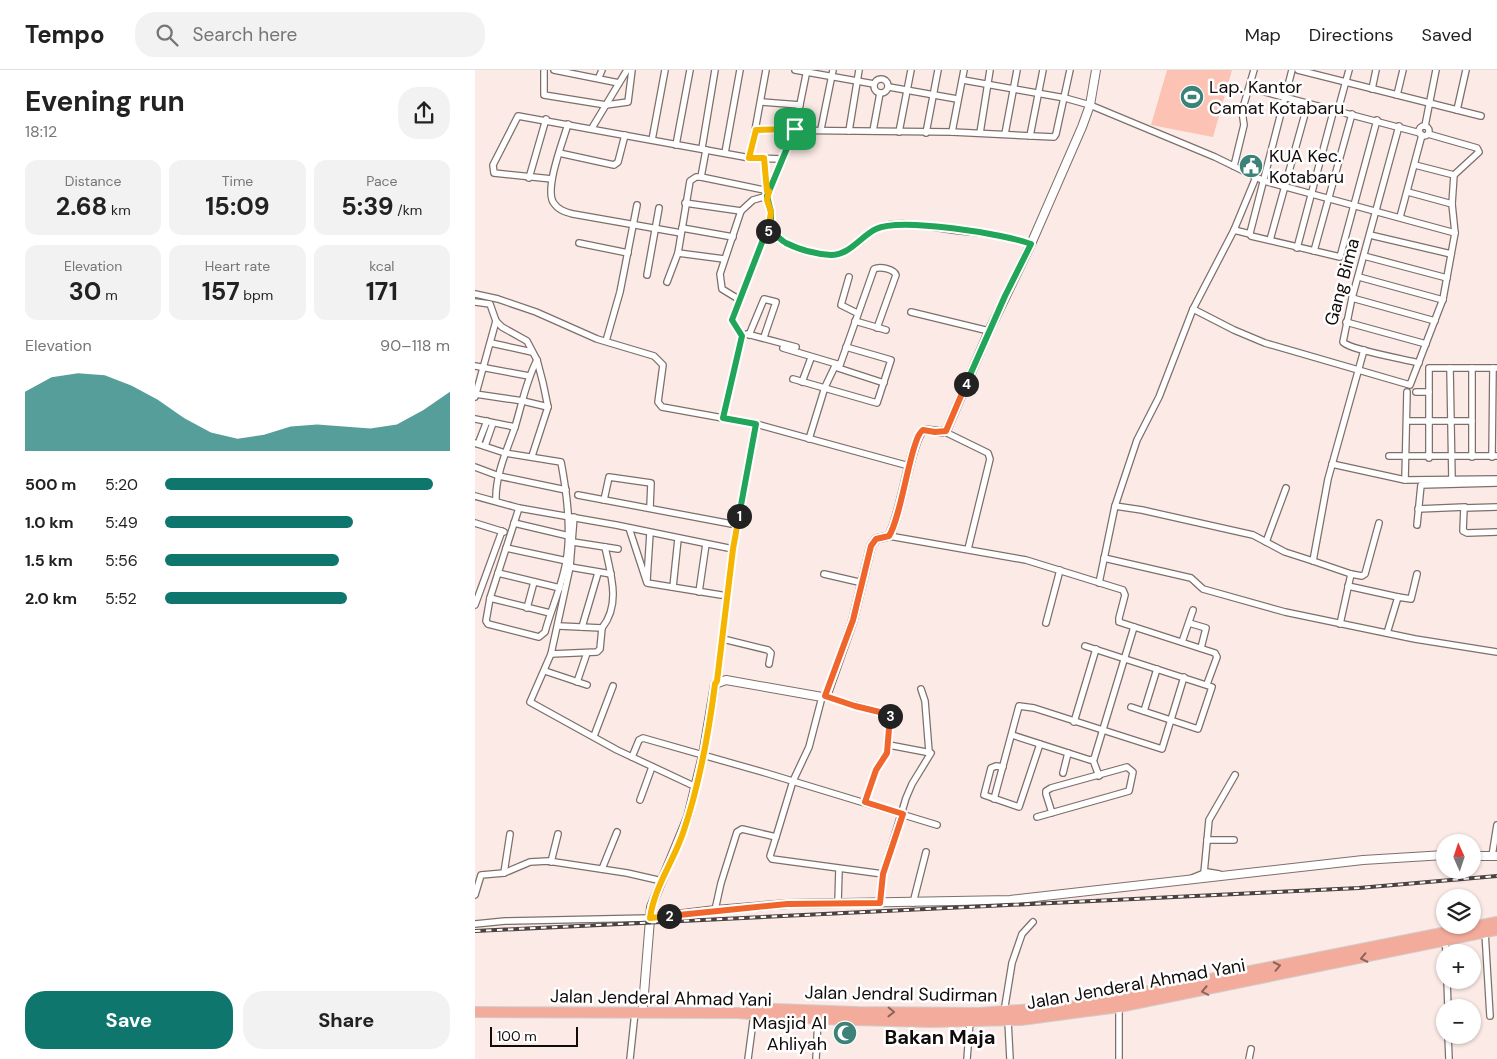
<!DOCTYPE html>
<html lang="en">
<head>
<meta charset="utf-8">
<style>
	body { margin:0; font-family:"DM Sans",sans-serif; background:#f2f2f2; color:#222; height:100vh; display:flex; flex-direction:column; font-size:19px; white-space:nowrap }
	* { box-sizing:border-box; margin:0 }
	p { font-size:16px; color:#767676 }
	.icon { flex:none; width:28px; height:28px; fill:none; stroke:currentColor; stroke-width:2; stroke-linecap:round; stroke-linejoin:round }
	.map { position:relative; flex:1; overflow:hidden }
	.drawer { display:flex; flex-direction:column; background:#fff; width:475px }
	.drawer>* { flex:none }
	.needle { width:32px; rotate:357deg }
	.controls { position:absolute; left:961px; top:764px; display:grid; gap:10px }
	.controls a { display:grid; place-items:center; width:45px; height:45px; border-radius:50%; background:#fff; box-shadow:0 1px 4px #0004; font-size:25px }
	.scale { position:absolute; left:15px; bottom:12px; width:88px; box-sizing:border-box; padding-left:5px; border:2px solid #110b0a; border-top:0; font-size:14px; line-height:18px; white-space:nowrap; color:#110b0a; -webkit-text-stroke:4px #fff; paint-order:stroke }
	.pin { position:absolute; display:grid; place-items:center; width:42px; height:42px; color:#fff; margin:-21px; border-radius:10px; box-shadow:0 2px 8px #0006 }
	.km { position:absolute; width:25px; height:25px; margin:-12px; border-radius:50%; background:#222; color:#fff; font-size:14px; line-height:25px; text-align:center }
	.round { display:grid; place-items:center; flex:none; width:52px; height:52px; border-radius:20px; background:#f2f2f2 }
	.head { display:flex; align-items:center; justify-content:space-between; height:85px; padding:0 25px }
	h1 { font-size:28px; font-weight:700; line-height:38px }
	.stats { display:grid; grid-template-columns:repeat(3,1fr); gap:8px; height:85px; padding:5px 25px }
	.stats div { display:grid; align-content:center; border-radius:12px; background:#f2f2f2; text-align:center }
	.stats b { font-size:25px; font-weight:700 }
	.stats small { font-size:14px; font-weight:400 }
	.stats p { font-size:14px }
	.chart { height:140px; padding:10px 25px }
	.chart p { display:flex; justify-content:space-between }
	.chart svg { width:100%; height:90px; margin-top:5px; fill:#0f766e; opacity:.7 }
	.button { display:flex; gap:10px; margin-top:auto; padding:10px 25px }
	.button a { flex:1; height:58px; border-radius:20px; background:#0f766e; color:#fff; font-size:20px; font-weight:700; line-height:58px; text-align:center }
	.button a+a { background:#f2f2f2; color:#222 }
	ul { padding:0 25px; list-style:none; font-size:16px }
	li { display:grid; grid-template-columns:80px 60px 1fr; align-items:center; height:38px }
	li i { height:12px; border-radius:6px; background:#0f766e }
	header { display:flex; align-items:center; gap:30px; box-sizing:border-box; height:70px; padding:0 25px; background:#fff; border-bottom:1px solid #e0e0e0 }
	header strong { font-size:24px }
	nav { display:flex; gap:28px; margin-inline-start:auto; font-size:18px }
	.search { width:350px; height:45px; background:#f2f2f2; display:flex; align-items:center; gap:12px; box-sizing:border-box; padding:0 18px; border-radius:20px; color:#767676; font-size:19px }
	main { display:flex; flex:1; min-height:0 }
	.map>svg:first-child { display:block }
</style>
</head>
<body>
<header>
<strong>Tempo</strong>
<div class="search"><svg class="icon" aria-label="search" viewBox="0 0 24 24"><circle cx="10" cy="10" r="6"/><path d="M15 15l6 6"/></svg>Search here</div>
<nav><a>Map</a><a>Directions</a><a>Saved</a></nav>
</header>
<main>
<section class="drawer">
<div class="head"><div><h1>Evening run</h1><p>18:12</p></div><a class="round"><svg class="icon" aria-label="share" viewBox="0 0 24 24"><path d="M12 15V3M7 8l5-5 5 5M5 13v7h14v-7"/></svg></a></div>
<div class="stats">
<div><p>Distance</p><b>2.68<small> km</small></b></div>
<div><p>Time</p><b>15:09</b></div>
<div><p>Pace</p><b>5:39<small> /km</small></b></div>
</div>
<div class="stats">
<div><p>Elevation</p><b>30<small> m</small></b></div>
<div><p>Heart rate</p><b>157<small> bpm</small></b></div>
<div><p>kcal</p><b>171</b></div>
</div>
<div class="chart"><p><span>Elevation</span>90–118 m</p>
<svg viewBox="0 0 160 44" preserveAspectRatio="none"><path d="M0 44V15L10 8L20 6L30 7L40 12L50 19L60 28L70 35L80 38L90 36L100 32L110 31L120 32L130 33L140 31L150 24L160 15V44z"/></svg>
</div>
<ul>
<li><b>500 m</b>5:20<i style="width:94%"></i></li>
<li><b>1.0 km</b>5:49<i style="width:66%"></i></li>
<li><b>1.5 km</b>5:56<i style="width:61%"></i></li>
<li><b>2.0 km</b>5:52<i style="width:64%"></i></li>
</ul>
<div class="button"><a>Save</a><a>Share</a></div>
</section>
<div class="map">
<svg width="1022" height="989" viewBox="0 0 1022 989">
	<rect width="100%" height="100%" fill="#fbeae6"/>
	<!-- green -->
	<path fill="#fcc2b4" d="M692 0H757L738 67 676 55Z"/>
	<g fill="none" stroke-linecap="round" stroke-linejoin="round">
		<!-- minor casing -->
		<g stroke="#7e6f6b" stroke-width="8">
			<g id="minor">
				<path d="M69 0V25L131 35 153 32 157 0"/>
				<path d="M79 0 144 13"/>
				<path d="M320 0 399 14"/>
				<path d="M817 0 775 163 776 166 865 187 902 50"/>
				<path d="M823 0 1006 46"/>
				<path d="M124 7 127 0"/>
				<circle cx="406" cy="16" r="7"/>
				<path d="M488 10 590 28 615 35 740 87 789 111 980 163"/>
				<path d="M414 17 482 29"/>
				<path d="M775 18 945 63"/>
				<path d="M897 19 901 0"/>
				<path d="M922 25 928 0"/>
				<path d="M286 32 325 35"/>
				<path d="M863 40 874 0"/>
				<path d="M982 40 991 0"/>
				<path d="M93 54C88 71 70 117 78 132 83 140 90 142 98 144L206 163"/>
				<path d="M924 56 877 228 868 272C875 280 929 289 944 293"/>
				<path d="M950 56 961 0"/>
				<circle cx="949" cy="61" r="5"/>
				<path d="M117 58 152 0"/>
				<path d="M346 59 358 0"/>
				<path d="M281 60 477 62 579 67 581 64 595 0"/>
				<path d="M374 61 384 0"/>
				<path d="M398 61 405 23"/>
				<path d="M424 62 436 0"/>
				<path d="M477 62 489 0"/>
				<path d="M451 63 463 0"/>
				<path d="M505 63 515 0"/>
				<path d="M530 64 542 0"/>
				<path d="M555 66 568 0"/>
				<path d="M177 70 190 0"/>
				<path d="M201 75 215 0"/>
				<path d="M227 78 240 0"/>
				<path d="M84 83 139 95 143 92 150 65"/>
				<path d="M250 83 265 0"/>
				<path d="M275 88 291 0"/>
				<path d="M289 88 292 121"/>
				<path d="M940 95 979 105"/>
				<path d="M759 96 769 55 767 41 779 0"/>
				<path d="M226 107 231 80"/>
				<path d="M54 108 71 49"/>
				<path d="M77 109 19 103 18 95 43 46 275 88 307 89"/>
				<path d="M933 122 977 134"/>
				<path d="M210 133 266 141"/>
				<path d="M925 147 947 65"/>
				<path d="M207 158 258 167"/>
				<path d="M291 160C300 162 303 168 310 172 323 180 346 187 361 185 378 182 388 164 403 158 429 148 459 159 486 161 510 163 533 165 556 174"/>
				<path d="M759 160 781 107"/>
				<path d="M895 165 976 184"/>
				<path d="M795 170 833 33"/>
				<path d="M104 173 153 183"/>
				<path d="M822 178 859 39"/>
				<path d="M839 181 877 44"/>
				<path d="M203 183 249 189"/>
				<path d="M889 186 972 208"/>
				<path d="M172 205 184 138"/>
				<path d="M374 207 366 235 382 243"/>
				<path d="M884 207 968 230"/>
				<path d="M192 212 203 183 215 111 221 107H226L294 121 320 59 332 0"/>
				<path d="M0 224 23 229 61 242 122 269 179 286 188 295 183 332 187 337 281 354 258 479 242 611"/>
				<path d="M877 228 960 251"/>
				<path d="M265 230 247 219 245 204 266 141 278 130 292 126"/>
				<path d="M0 232 15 234 21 251 27 257 52 271 62 290 68 313 73 337 57 386"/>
				<path d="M718 239 759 260 790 273 935 315 968 229 980 163 977 134 979 105 1004 82 1002 78 953 64"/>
				<path d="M436 242 514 261"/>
				<path d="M380 251 411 260"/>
				<path d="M871 252 951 274"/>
				<path d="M272 264 321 277"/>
				<path d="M274 265 289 229 301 232 289 267"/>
				<path d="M131 271 145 222 162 135"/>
				<path d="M16 273 57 282"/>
				<path d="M308 278 365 295 399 199C405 196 419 199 421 205L402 258"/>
				<path d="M0 296 54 306"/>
				<path d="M360 297 409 313"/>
				<path d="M975 298 977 410"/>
				<path d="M318 309 402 333 416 290 371 277"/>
				<path d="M327 312 336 288"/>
				<path d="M941 322H954"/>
				<path d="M0 324 48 331 73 337"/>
				<path d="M0 327 21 251"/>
				<path d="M248 348 267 265 257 250 296 149C297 139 290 130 294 121"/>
				<path d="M0 349 40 357"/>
				<path d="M933 351H997"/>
				<path d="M281 354 434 396"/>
				<path d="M470 362 513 383 515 389 493 479"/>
				<path d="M334 369 350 317 361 294"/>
				<path d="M0 373 30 383 86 392C92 424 97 460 91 492 87 516 76 539 70 562L64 567 13 554 11 551 15 528 44 438"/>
				<path d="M3 374 12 351"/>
				<path d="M10 376 18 353"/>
				<path d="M914 386H1022"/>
				<path d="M997 387V298"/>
				<path d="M1017 387 1018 298"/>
				<path d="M954 388V298H1022"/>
				<path d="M857 394 930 410 1022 409"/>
				<path d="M0 397 24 406 91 420"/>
				<path d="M930 410 932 322"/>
				<path d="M103 425 262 455"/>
				<path d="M0 426 44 438 141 455 258 479"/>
				<path d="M129 430 134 407 176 413 175 437"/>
				<path d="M21 431C20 405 32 380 40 357 47 334 51 311 62 290"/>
				<path d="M640 436 662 370 684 327 718 239 759 160 775 164"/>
				<path d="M1022 437 989 438 988 461 992 463 1022 462"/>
				<path d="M943 439 990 437"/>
				<path d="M99 447 95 497 76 584 122 582 125 579 127 558"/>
				<path d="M0 453 29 462"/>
				<path d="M39 453 94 466"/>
				<path d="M942 455 946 415 1022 413"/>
				<path d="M154 458 172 513 246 525"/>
				<path d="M414 466 551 490 648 520 650 525 644 548V552L740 583 742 587 732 614"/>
				<path d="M98 472 143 479"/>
				<path d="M791 472 811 418"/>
				<path d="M31 478 92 491"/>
				<path d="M629 488 716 508 728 519 810 542 940 569 1022 582"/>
				<path d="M838 491 876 504 865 554"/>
				<path d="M95 497 136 504"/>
				<path d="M23 503 85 518"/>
				<path d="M349 504 388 513"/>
				<path d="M876 504 887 506 890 504 904 453"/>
				<path d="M172 510 175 463"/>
				<path d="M624 513 640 436 667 440 778 465 810 482 838 491 853 409 889 280"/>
				<path d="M873 516 923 527"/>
				<path d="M198 517 203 469"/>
				<path d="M224 522 231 474"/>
				<path d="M15 528 75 543"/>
				<path d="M0 535 27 461"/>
				<path d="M52 538 59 512"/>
				<path d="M571 553 585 500"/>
				<path d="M714 553 731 558 726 578"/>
				<path d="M84 556 127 558C146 534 136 505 130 477"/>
				<path d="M107 557 123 503"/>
				<path d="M912 563 923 527 936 529 942 504"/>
				<path d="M248 569 293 580 296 583 294 594"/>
				<path d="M707 572 718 540"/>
				<path d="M610 576 737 617 723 659 656 637"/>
				<path d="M76 584 55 632 142 680 221 717"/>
				<path d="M70 601 112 615"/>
				<path d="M102 612 112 583"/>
				<path d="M446 619 450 631 454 682"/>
				<path d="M350 626 414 645 412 683 401 700 390 732"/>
				<path d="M669 641 682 599"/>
				<path d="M599 652 621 579"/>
				<path d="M537 665 615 690 619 689 659 557"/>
				<path d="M119 666 138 616"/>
				<path d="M157 687 164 670 168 668 291 703 462 755"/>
				<path d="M618 690 624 706"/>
				<path d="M528 697 521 696 516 698 509 725 544 737 565 674"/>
				<path d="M588 703 593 683"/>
				<path d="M519 729 544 636 559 638 687 679 709 607"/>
				<path d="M165 730 177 697"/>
				<path d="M562 747 654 721 658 702 652 697 576 718 571 721V724L577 743"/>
				<path d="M301 767 295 786 297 789 408 804"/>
				<path d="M732 770H759"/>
				<path d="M1017 786 1022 755"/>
				<path d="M76 792 83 764"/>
				<path d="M127 799 142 762"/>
				<path d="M29 803 35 764"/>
				<path d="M729 803 734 750 760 705"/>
				<path d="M717 808 732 802 744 804"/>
				<path d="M0 825 6 805 29 803 55 792 73 791 152 803 187 811"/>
				<path d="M363 833 364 799"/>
				<path d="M405 833 408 804 431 728 437 714 456 683 414 675"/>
				<path d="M438 833 451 782"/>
				<path d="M240 840 246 813 262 762 267 759 301 767 318 711 334 677 347 627"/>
				<path d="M0 854 30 851 175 848"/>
				<path d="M1010 862 1015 946"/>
				<path d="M970 871 971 882"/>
				<path d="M972 910 973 938"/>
				<path d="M644 937V989"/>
				<path d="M529 942 537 893 547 864 558 852"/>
				<path d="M533 951 535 989"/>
				<path d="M973 965 974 989"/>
				<path d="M155 989 160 942"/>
				<path d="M273 989 279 944"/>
				<path d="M341 989 343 949"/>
				<path d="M492 989 495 952"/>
				<path d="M774 989 776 979"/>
			</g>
		</g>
		<!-- tertiary casing -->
		<g stroke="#7e6f6b" stroke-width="10">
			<g id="tertiary">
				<path d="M998 786H1022"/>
				<path d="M175 848 240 840 312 834 535 830 888 790 970 785"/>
				<path d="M168 936 176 837 213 747 228 685 240 614 251 610 347 627 352 624 378 550 396 476 401 469 414 466C426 447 436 366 449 360L467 362 472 359 514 261 556 174 607 57 615 35 621 0"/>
			</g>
		</g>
		<!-- trunk casing -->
		<g stroke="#cfcece" stroke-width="12">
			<g id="trunk">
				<path d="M273 938 382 942 504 943 599 936 1022 852"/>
				<path d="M0 942 262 943 343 949 456 952 546 950 644 937 1022 860"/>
			</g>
		</g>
		<!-- minor -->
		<use href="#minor" stroke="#fff" stroke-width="5.5"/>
		<!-- tertiary -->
		<use href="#tertiary" stroke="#fff" stroke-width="8"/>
		<!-- trunk -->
		<use href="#trunk" stroke="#f3ac9b" stroke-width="10"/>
		<!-- rail casing -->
		<g stroke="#4b4240" stroke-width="4">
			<path id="rail" d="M0 861 884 818 1022 806"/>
		</g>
		<!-- rail -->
		<use href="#rail" stroke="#fff" stroke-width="2" stroke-dasharray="5.5" stroke-linecap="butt"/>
	</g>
	<!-- one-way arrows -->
	<defs><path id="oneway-chevron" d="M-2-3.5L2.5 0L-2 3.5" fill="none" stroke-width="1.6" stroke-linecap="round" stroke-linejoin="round" transform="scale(1.25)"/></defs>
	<g stroke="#8d645a">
		<use href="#oneway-chevron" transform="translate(889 888) rotate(168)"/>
		<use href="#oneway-chevron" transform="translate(802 896) rotate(-12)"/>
		<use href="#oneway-chevron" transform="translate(730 921) rotate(169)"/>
		<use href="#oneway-chevron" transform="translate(416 942) rotate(1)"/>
	</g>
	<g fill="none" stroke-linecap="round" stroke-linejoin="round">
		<!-- split-1 casing -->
		<g stroke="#fff" stroke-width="10">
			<path id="split-1" d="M264 446 281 354 248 348 267 266 257 250 296 149V142L292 126 320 59"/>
		</g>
		<!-- split-2 casing -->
		<g stroke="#fff" stroke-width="10">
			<path id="split-2" d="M194 846 175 848C179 818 198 792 208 763 223 719 234 661 240 614L242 611 258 479 264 446"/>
		</g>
		<!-- split-3 casing -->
		<g stroke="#fff" stroke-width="10">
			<path id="split-3" d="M194 846 312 834 405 833 408 804 428 744 390 732 401 700 412 683 415 646"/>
		</g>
		<!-- split-4 casing -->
		<g stroke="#fff" stroke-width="10">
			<path id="split-4" d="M415 646 413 644 380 636 350 626 378 550 396 476 401 469 414 466C427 446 436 366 448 360L460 362 471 361 491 314"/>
		</g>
		<!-- split-5 casing -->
		<g stroke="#fff" stroke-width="10">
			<path id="split-5" d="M293 161C301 163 304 169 311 173 325 180 340 184 356 185 375 185 386 166 401 159 425 147 530 164 556 174L530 226 491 314"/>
		</g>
		<!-- split-6 casing -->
		<g stroke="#fff" stroke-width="10">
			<path id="split-6" d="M293 161 296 142 292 130 294 121H292L289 88H274L281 60 320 59"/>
		</g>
		<!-- split-1 -->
		<use href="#split-1" stroke="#22a559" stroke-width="6"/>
		<!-- split-2 -->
		<use href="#split-2" stroke="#f5b400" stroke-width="6"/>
		<!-- split-3 -->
		<use href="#split-3" stroke="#f0652b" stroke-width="6"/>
		<!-- split-4 -->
		<use href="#split-4" stroke="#f0652b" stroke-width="6"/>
		<!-- split-5 -->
		<use href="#split-5" stroke="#22a559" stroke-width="6"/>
		<!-- split-6 -->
		<use href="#split-6" stroke="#f5b400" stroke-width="6"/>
	</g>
	<!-- icons -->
	<defs>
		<g id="stadium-disc" transform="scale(1.25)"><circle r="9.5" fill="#3c8278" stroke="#fff"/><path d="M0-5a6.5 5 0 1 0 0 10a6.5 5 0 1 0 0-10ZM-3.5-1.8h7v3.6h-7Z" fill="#fff"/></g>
		<g id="civic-disc" transform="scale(1.25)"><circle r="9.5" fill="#3c8278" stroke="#fff"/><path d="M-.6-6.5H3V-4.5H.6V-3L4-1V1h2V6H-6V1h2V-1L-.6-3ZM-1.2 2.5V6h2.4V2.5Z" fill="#fff"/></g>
		<g id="mosque-disc" transform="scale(1.25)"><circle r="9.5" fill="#3c8278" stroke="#fff"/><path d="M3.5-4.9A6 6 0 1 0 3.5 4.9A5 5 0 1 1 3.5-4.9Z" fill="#fff"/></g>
	</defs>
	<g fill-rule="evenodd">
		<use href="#stadium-disc" x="717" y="27"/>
		<use href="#civic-disc" x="776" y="96"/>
		<use href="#mosque-disc" x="370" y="963"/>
	</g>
	<g text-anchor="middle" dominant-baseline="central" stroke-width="5" stroke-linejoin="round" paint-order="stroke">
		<!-- poi labels -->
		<g font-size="18" fill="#110b0a" stroke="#fff" text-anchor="start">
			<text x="734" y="17">Lap. Kantor<tspan x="734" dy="21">Camat Kotabaru</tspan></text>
			<text x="794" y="86">KUA Kec.<tspan x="794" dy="21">Kotabaru</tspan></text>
			<text x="352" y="953" text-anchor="end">Masjid Al<tspan x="352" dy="21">Ahliyah</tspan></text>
		</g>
		<!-- street labels -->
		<g font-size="18" fill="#110b0a" stroke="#fff">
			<text transform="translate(867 212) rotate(-75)">Gang Bima</text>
			<text transform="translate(661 914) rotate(-10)">Jalan Jenderal Ahmad Yani</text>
			<text transform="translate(426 924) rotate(1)">Jalan Jendral Sudirman</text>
			<text transform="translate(186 928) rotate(1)">Jalan Jenderal Ahmad Yani</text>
		</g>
		<!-- quarter labels -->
		<g font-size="20" font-weight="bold" fill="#110b0a" stroke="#fff">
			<text x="465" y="967">Bakan Maja</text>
		</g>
	</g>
</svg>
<div class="controls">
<a><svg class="needle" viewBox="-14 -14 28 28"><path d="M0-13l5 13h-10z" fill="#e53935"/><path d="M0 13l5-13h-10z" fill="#767676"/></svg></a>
<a><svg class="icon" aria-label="layers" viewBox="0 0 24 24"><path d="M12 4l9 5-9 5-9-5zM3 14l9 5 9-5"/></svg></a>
<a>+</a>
<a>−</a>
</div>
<div class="scale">100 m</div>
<div class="pin" style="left:320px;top:59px;background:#1e9e55"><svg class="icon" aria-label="arrive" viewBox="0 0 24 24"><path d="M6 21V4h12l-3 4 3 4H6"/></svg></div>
<b class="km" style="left:264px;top:446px">1</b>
<b class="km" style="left:194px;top:846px">2</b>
<b class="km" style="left:415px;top:646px">3</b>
<b class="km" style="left:491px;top:314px">4</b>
<b class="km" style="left:293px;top:161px">5</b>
</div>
</main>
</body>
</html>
